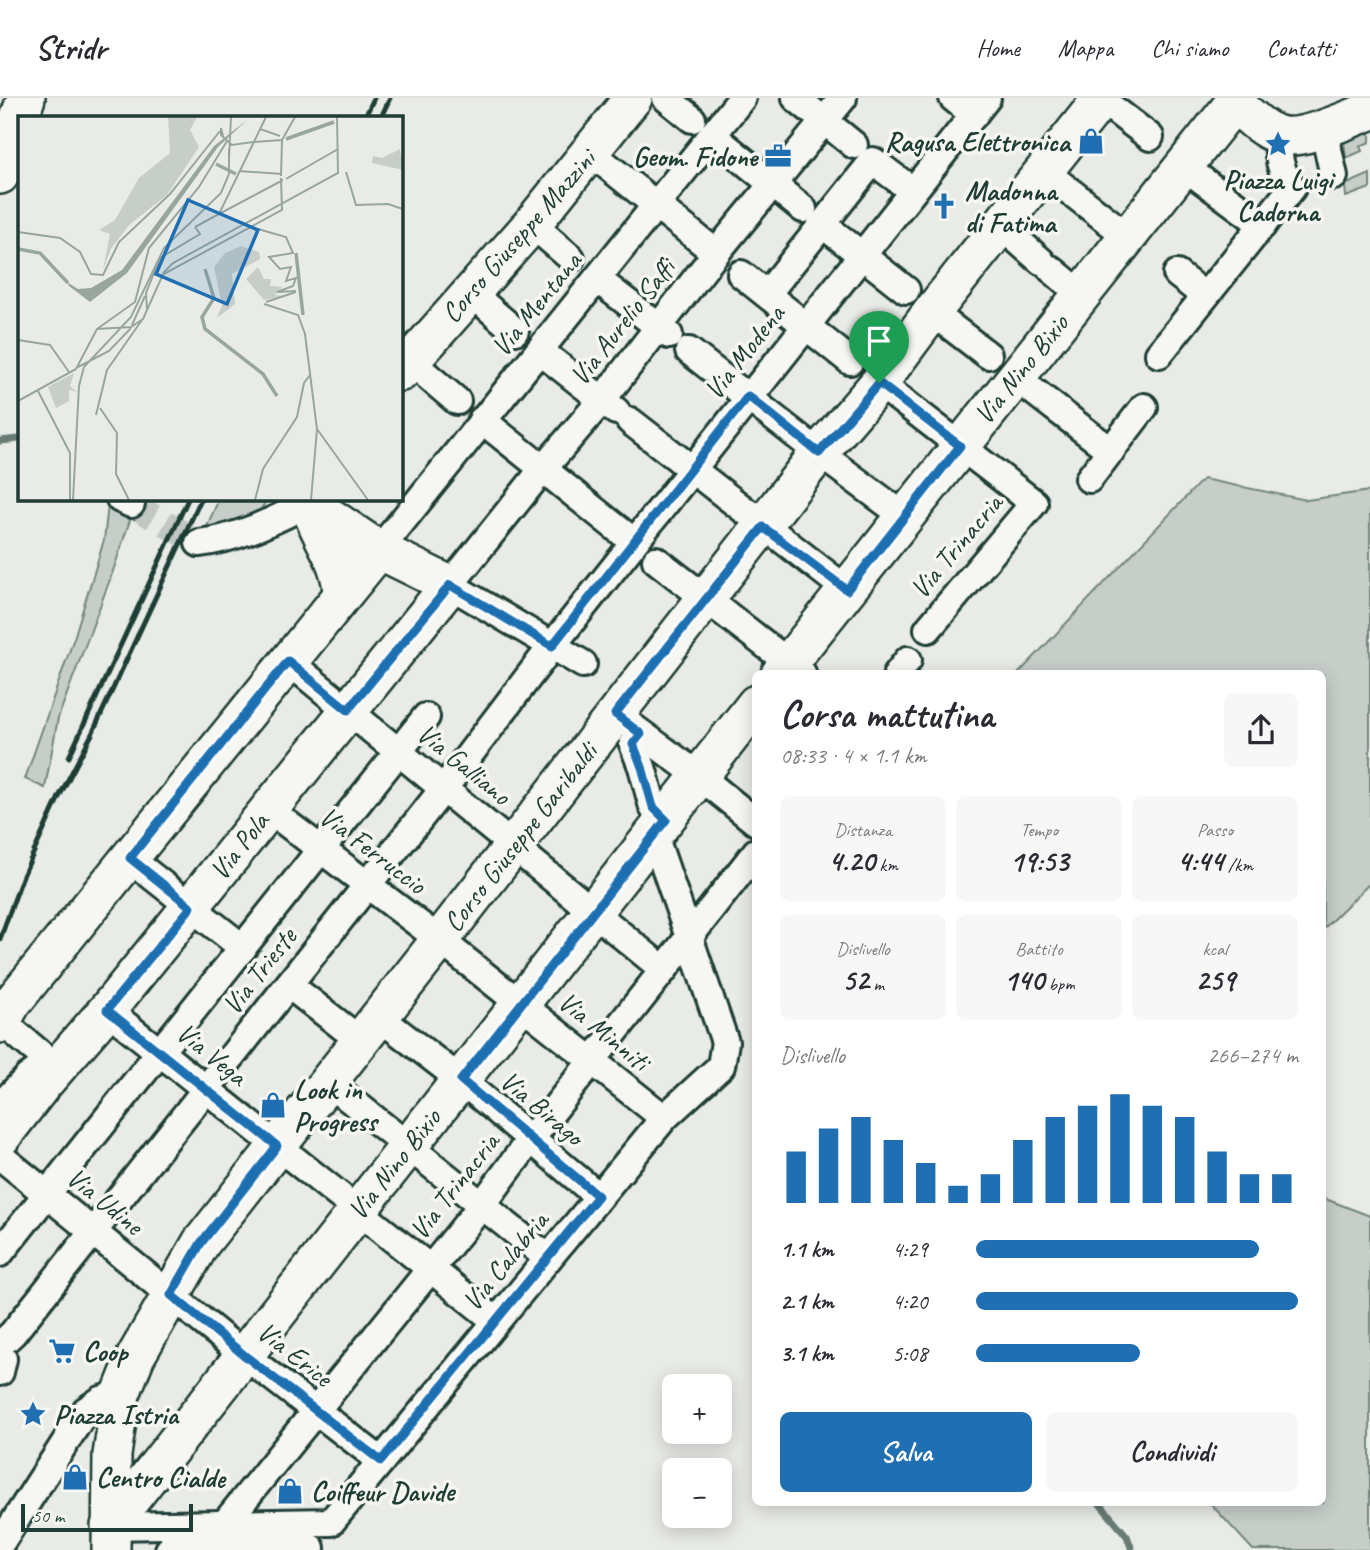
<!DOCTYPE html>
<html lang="it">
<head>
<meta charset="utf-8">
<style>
	body { margin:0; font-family:Caveat,sans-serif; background:#f7f7f7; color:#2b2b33; height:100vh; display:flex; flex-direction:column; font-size:26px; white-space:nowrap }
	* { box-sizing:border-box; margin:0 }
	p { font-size:23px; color:#7c7c81 }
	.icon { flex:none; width:38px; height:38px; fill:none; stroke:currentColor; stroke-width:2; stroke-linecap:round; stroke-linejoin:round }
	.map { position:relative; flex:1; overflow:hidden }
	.drawer { position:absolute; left:752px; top:572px; width:574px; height:836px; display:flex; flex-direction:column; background:#fff; border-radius:10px; box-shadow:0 4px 18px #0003 }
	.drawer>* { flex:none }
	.fabs { position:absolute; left:662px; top:1276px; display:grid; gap:14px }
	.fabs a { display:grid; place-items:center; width:70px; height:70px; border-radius:10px; background:#fff; box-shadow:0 4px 18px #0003; font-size:35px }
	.scale { position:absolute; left:21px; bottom:18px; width:172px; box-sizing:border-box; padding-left:7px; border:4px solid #1f3d34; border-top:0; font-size:19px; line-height:24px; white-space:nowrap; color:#1f3d34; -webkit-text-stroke:5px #f6f6f2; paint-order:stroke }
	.pin { position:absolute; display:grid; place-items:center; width:60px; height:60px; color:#fff; margin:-72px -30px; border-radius:50% 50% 50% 0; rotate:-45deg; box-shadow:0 0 7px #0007 }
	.pin .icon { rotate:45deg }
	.round { display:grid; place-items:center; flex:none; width:74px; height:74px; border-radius:10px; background:#f7f7f7 }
	.headline { display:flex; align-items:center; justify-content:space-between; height:119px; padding:0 28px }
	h1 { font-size:38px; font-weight:600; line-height:52px }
	.stats { display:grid; grid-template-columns:repeat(3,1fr); gap:10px; height:119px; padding:7px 28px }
	.stats div { display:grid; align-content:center; border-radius:10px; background:#f7f7f7; text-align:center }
	.stats b { font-size:30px; font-weight:600 }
	.stats small { font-size:19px; font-weight:400 }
	.stats p { font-size:19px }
	.chart { height:196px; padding:14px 28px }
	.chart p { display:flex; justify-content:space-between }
	.chart svg { width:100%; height:126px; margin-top:7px; stroke:#1f6fb2; stroke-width:6 }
	.primary-button { display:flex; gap:14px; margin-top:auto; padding:14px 28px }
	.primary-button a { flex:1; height:80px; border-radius:10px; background:#1f6fb2; color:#fff; font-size:28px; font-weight:600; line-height:80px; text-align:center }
	.primary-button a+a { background:#f7f7f7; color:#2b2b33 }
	ul { padding:0 28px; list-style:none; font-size:23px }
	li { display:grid; grid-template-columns:112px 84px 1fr; align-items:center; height:52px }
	li i { height:18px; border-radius:9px; background:#1f6fb2 }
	header { display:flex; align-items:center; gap:42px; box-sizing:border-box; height:98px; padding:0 35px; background:#fff; border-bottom:2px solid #e1e1e2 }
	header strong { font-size:33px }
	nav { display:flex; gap:38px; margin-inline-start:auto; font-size:24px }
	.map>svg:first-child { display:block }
</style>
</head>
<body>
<header>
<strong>Stridr</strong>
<nav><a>Home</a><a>Mappa</a><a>Chi siamo</a><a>Contatti</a></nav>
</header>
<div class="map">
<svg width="1370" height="1452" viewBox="0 0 1370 1452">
	<rect width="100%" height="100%" fill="#e9ebe7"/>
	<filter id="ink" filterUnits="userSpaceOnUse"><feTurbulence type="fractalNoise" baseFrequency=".0143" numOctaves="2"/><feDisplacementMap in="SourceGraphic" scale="14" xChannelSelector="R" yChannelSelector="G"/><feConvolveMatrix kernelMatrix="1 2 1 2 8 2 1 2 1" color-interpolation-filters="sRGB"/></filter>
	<g filter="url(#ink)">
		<!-- green -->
		<g fill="#c7cec9" stroke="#73867e" stroke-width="2">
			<path d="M1370 34V44L1360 48 1362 53 1346 60 1344 44Z"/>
			<path d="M1370 76V90L1346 99 1345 87Z"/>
			<path d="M1203 381 1307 402 1370 393V785L1323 831V576H1018Z"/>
			<path d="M140 401 130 422 112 476 58 620 45 690 25 681 75 537 104 442 108 407 128 411Z"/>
			<path d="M219 401H267L255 422 202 439Z"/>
			<path d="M1323 1100 1370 1118V1452H1253L1210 1405H1323Z"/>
		</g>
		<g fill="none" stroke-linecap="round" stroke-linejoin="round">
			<!-- stream -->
			<g stroke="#687c75" stroke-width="7">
				<path d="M0 343 19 341"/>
				<path d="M1099 1405 1127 1438 1132 1452"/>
			</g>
			<!-- street-tunnel -->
			<path stroke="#c1c8c3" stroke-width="26" stroke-dasharray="26 13" stroke-linecap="butt" d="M131 406 199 445"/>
			<!-- street casing -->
			<g stroke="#1f3d34" stroke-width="32">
				<g id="street">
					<path d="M666 0 692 21"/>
					<path d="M796 0 854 47"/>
					<path d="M953 0 974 17"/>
					<path d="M1099 0 1150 39"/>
					<path d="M1326 29V42L1334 78"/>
					<path d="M712 37 803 111"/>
					<path d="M590 54 716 155"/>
					<path d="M1183 68 1263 127"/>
					<path d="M1044 73 1127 138"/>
					<path d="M532 126 571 160"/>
					<path d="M822 126 906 192"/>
					<path d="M1001 128 1041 163"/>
					<path d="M1051 171 1081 196"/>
					<path d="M741 176 850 263"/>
					<path d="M1177 176 1205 198"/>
					<path d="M597 181 669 237"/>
					<path d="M470 194 515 233"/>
					<path d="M767 196 873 63 913 93"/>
					<path d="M932 214 988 257"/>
					<path d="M540 253 616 313"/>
					<path d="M689 253 819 355 904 418"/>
					<path d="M1159 256 1292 90C1281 73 1276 58 1280 38"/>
					<path d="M410 263 457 303"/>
					<path d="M1015 279 1111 353"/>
					<path d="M879 285 1034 405 928 531"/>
					<path d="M482 322 634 444"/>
					<path d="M630 323 847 492"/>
					<path d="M1089 381 1144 309"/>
					<path d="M120 401 131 406"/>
					<path d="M199 445C238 441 274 422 309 405"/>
					<path d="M379 452 742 0"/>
					<path d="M656 462 802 575"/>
					<path d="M288 563 664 872"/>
					<path d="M583 566 450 487 542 372 602 302 716 155 843 0"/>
					<path d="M897 576 908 562"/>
					<path d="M615 616 699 678 756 724"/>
					<path d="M641 636 633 646 642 669 653 709 666 722"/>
					<path d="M268 711 440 842 664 1020"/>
					<path d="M129 760 243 850"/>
					<path d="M289 887 361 943"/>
					<path d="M107 912 340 1098"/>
					<path d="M379 919 461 982 598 1098"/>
					<path d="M1 923 57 970"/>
					<path d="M328 984 548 1160"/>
					<path d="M0 1008 28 979 39 971"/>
					<path d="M0 1058 244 1257 381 1363"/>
					<path d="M357 1112 496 1223"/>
					<path d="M0 1155 426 619"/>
					<path d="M0 1247 13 1235 444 690 552 548 987 0"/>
					<path d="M0 1258 3 1261 0 1274"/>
					<path d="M110 1428 331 1424 664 1020 721 968 725 944 654 737"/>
					<path d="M0 1446 86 1312 101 1302 121 1296"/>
					<path d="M205 1450 482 1107 530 1042 756 754"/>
					<path d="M169 1452 205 1450H311"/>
				</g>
			</g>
			<!-- secondary casing -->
			<g stroke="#1f3d34" stroke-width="42">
				<g id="secondary">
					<path d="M1234 4C1247 16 1262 32 1279 37 1301 44 1348 21 1370 13"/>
					<path d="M0 77 26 0"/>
					<path d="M401 274 532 126 633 0"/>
					<path d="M309 405C318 438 342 462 342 497"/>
					<path d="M780 576 1238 0"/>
					<path d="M0 926 12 905 379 452"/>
					<path d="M0 1041 42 987 107 912 450 487 379 452 309 405"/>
					<path d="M110 1428 756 606"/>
					<path d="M111 1452 112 1357 121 1296 136 1258 201 1145 440 842 819 355 879 285 932 214 1102 0"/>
				</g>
			</g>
			<!-- street -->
			<use href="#street" stroke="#f6f6f2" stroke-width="26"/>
			<!-- secondary -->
			<use href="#secondary" stroke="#f6f6f2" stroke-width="37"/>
			<!-- rail -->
			<g stroke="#1f3d34" stroke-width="5">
				<path d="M365 19 374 0"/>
				<path d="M381 19 390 0"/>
				<path d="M69 659 188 401"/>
				<path d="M0 841 22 780 59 699 92 636 201 401"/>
			</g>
		</g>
	</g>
	<g fill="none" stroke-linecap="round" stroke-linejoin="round" filter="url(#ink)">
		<!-- route casing -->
		<g stroke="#fff" stroke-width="14">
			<path id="route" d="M879 285 960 348 847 492 763 429 615 616 641 636 633 646 642 669 653 709 666 722 461 982 598 1098 381 1363 244 1257 171 1197 201 1145 277 1048 107 912 191 809 130 760 288 563 348 612 450 487 552 548 748 298 819 355Z"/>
		</g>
		<!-- route -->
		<use href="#route" stroke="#1f6fb2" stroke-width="9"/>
	</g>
	<!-- icons -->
	<defs>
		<g id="shop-bare" transform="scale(2.1)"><path d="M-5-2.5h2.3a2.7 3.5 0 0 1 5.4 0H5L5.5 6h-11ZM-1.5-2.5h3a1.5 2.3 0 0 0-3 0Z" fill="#1f6fb2" stroke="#f6f6f2" stroke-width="2.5" paint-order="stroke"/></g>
		<g id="sight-bare" transform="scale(2.1)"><path d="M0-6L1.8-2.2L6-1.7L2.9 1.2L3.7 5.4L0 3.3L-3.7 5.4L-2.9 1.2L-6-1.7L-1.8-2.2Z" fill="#1f6fb2" stroke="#f6f6f2" stroke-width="2.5" paint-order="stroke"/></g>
		<g id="office-bare" transform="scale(2.1)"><path d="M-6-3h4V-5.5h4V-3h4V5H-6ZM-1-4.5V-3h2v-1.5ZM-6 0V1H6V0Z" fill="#1f6fb2" stroke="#f6f6f2" stroke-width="2.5" paint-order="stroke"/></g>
		<g id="church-bare" transform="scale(2.1)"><path d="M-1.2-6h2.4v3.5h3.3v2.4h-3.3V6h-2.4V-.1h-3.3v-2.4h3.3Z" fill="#1f6fb2" stroke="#f6f6f2" stroke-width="2.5" paint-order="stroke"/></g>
		<g id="supermarket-bare" transform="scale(2.1)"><path d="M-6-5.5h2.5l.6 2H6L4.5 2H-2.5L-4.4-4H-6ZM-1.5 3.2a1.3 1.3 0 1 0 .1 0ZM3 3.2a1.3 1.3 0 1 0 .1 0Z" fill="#1f6fb2" stroke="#f6f6f2" stroke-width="2.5" paint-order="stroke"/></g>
	</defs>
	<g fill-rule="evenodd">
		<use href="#shop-bare" x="1091" y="43"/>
		<use href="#sight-bare" x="1278" y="46"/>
		<use href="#office-bare" x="778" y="58"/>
		<use href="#church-bare" x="944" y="108"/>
		<use href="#shop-bare" x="273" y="1007"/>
		<use href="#supermarket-bare" x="62" y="1253"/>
		<use href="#sight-bare" x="33" y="1316"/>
		<use href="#shop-bare" x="75" y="1379"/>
		<use href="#shop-bare" x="290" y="1393"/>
	</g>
	<g text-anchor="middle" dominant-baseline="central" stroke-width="7" stroke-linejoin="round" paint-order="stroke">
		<!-- poi labels -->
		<g font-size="28" font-weight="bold" fill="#1f3d34" stroke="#f6f6f2" text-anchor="start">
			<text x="1070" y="43" text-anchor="end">Ragusa Elettronica</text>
			<text x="757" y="58" text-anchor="end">Geom. Fidone</text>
			<text x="1278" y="81" text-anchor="middle">Piazza Luigi<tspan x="1278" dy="32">Cadorna</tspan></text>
			<text x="965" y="92">Madonna<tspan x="965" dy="32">di Fatima</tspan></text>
			<text x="294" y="991">Look in<tspan x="294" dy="32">Progress</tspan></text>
			<text x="83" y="1253">Coop</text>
			<text x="54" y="1316">Piazza Istria</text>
			<text x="96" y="1379">Centro Cialde</text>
			<text x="311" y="1393">Coiffeur Davide</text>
		</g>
		<!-- street labels -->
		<g font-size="28" fill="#1f3d34" stroke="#f6f6f2">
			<text transform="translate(518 138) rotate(-49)">Corso Giuseppe Mazzini</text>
			<text transform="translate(536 206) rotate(-51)">Via Mentana</text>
			<text transform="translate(622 224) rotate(-52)">Via Aurelio Saffi</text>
			<text transform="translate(744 254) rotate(-52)">Via Modena</text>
			<text transform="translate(1021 271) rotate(-51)">Via Nino Bixio</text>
			<text transform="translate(956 448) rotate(-50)">Via Trinacria</text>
			<text transform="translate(464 666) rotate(39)">Via Galliano</text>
			<text transform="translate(520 739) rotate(-52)">Corso Giuseppe Garibaldi</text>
			<text transform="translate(239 748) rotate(-52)">Via Pola</text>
			<text transform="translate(373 752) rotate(37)">Via Ferruccio</text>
			<text transform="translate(259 873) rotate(-52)">Via Trieste</text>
			<text transform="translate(604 933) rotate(39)">Via Minniti</text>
			<text transform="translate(212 956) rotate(39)">Via Vega</text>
			<text transform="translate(542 1010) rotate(40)">Via Birago</text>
			<text transform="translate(394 1066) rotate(-52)">Via Nino Bixio</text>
			<text transform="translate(454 1088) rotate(-52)">Via Trinacria</text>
			<text transform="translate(105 1103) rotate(39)">Via Udine</text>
			<text transform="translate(505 1163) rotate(-51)">Via Calabria</text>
			<text transform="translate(295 1256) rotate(38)">Via Erice</text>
		</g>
	</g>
	<!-- overview -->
	<g transform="translate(18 18)">
		<rect width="385" height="385" fill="#e9ebe7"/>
		<path d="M150 1H179L172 14 181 31 149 79 111 109 93 133 85 154 92 118 81 114 97 104 121 62 152 37ZM382 33 385 54 354 47 355 40 364 42ZM223 130 241 136 242 143 214 158 217 188 199 202 204 189 196 151 207 137ZM240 151 246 163H253L252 170 264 171 257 179 266 180 246 184 228 163ZM56 257 52 270 59 276 51 274V285L38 292 30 271Z" fill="#c7cec9"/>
		<path d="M229 4 200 31 109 157 72 186 51 170 49 166 60 173 73 172 104 154 196 30Z" fill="#99a6a0"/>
		<path fill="none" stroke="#99a6a0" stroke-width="3.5" d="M268 23 316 6M198 48 218 58M0 133 22 137 50 167M278 137 285 199M187 153 196 182 184 201 187 213 245 258 259 280"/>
		<path fill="none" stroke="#98a59f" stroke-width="2" d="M242 13 262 20M205 20 203 12V19L214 29 235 26M235 26 264 24M211 42 213 1M221 55 264 58M328 56 338 89 370 88 385 93M263 60 264 24 277 1M268 63 320 33M201 98 265 64M177 111 201 98 248 1M233 111 268 121 275 137 251 141 262 153 273 151 268 165 278 162 275 170 259 176 278 175M0 116 42 122 62 136 73 158 85 159 101 126 152 78 202 15M144 159 264 94 263 62M248 186 278 176M246 188 280 199 287 218 299 313 293 384M129 194 146 156 155 147 320 57 319 1M114 209 127 180M79 213 117 186 131 132 181 71 209 25M0 224 32 229 51 256M60 251 91 235 113 212M20 275 52 337V384M0 285 58 253 79 213 113 211 125 203 129 194 128 177 142 142 182 118 177 111M82 292 99 317 98 358 111 384M78 299 89 254 124 204M299 313 350 384M55 384 61 270 66 251 113 201 146 132 203 77 211 58V33M237 384 245 353 279 301 286 267 292 259"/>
		<path fill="#1f6fb2" fill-opacity="0.15" stroke="#1f6fb2" stroke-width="3.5" d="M170 84 240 114 209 188 138 158Z"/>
		<rect width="385" height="385" fill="none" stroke="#1f3d34" stroke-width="3.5"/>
	</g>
</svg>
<div class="fabs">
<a>+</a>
<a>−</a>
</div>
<div class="scale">50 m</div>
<div class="pin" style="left:879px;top:285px;background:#1e9e55"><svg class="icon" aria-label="arrive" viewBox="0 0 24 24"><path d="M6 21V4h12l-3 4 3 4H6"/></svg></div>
<section class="drawer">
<div class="headline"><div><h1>Corsa mattutina</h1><p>08:33 · 4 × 1.1 km</p></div><a class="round"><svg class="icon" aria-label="share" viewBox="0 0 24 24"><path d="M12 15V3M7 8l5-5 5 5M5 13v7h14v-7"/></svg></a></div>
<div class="stats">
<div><p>Distanza</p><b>4.20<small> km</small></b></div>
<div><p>Tempo</p><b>19:53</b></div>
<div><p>Passo</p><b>4:44<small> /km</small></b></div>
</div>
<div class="stats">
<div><p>Dislivello</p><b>52<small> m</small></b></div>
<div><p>Battito</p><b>140<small> bpm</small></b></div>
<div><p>kcal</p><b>259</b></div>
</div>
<div class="chart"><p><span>Dislivello</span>266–274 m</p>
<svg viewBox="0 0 160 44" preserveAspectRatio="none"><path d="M5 44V26M15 44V18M25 44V14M35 44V22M45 44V30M55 44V38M65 44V34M75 44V22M85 44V14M95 44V10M105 44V6M115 44V10M125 44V14M135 44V26M145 44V34M155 44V34"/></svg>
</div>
<ul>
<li><b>1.1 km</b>4:29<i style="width:88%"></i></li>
<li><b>2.1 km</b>4:20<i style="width:100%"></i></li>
<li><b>3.1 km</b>5:08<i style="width:51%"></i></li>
</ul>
<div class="primary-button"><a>Salva</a><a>Condividi</a></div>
</section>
</div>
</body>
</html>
